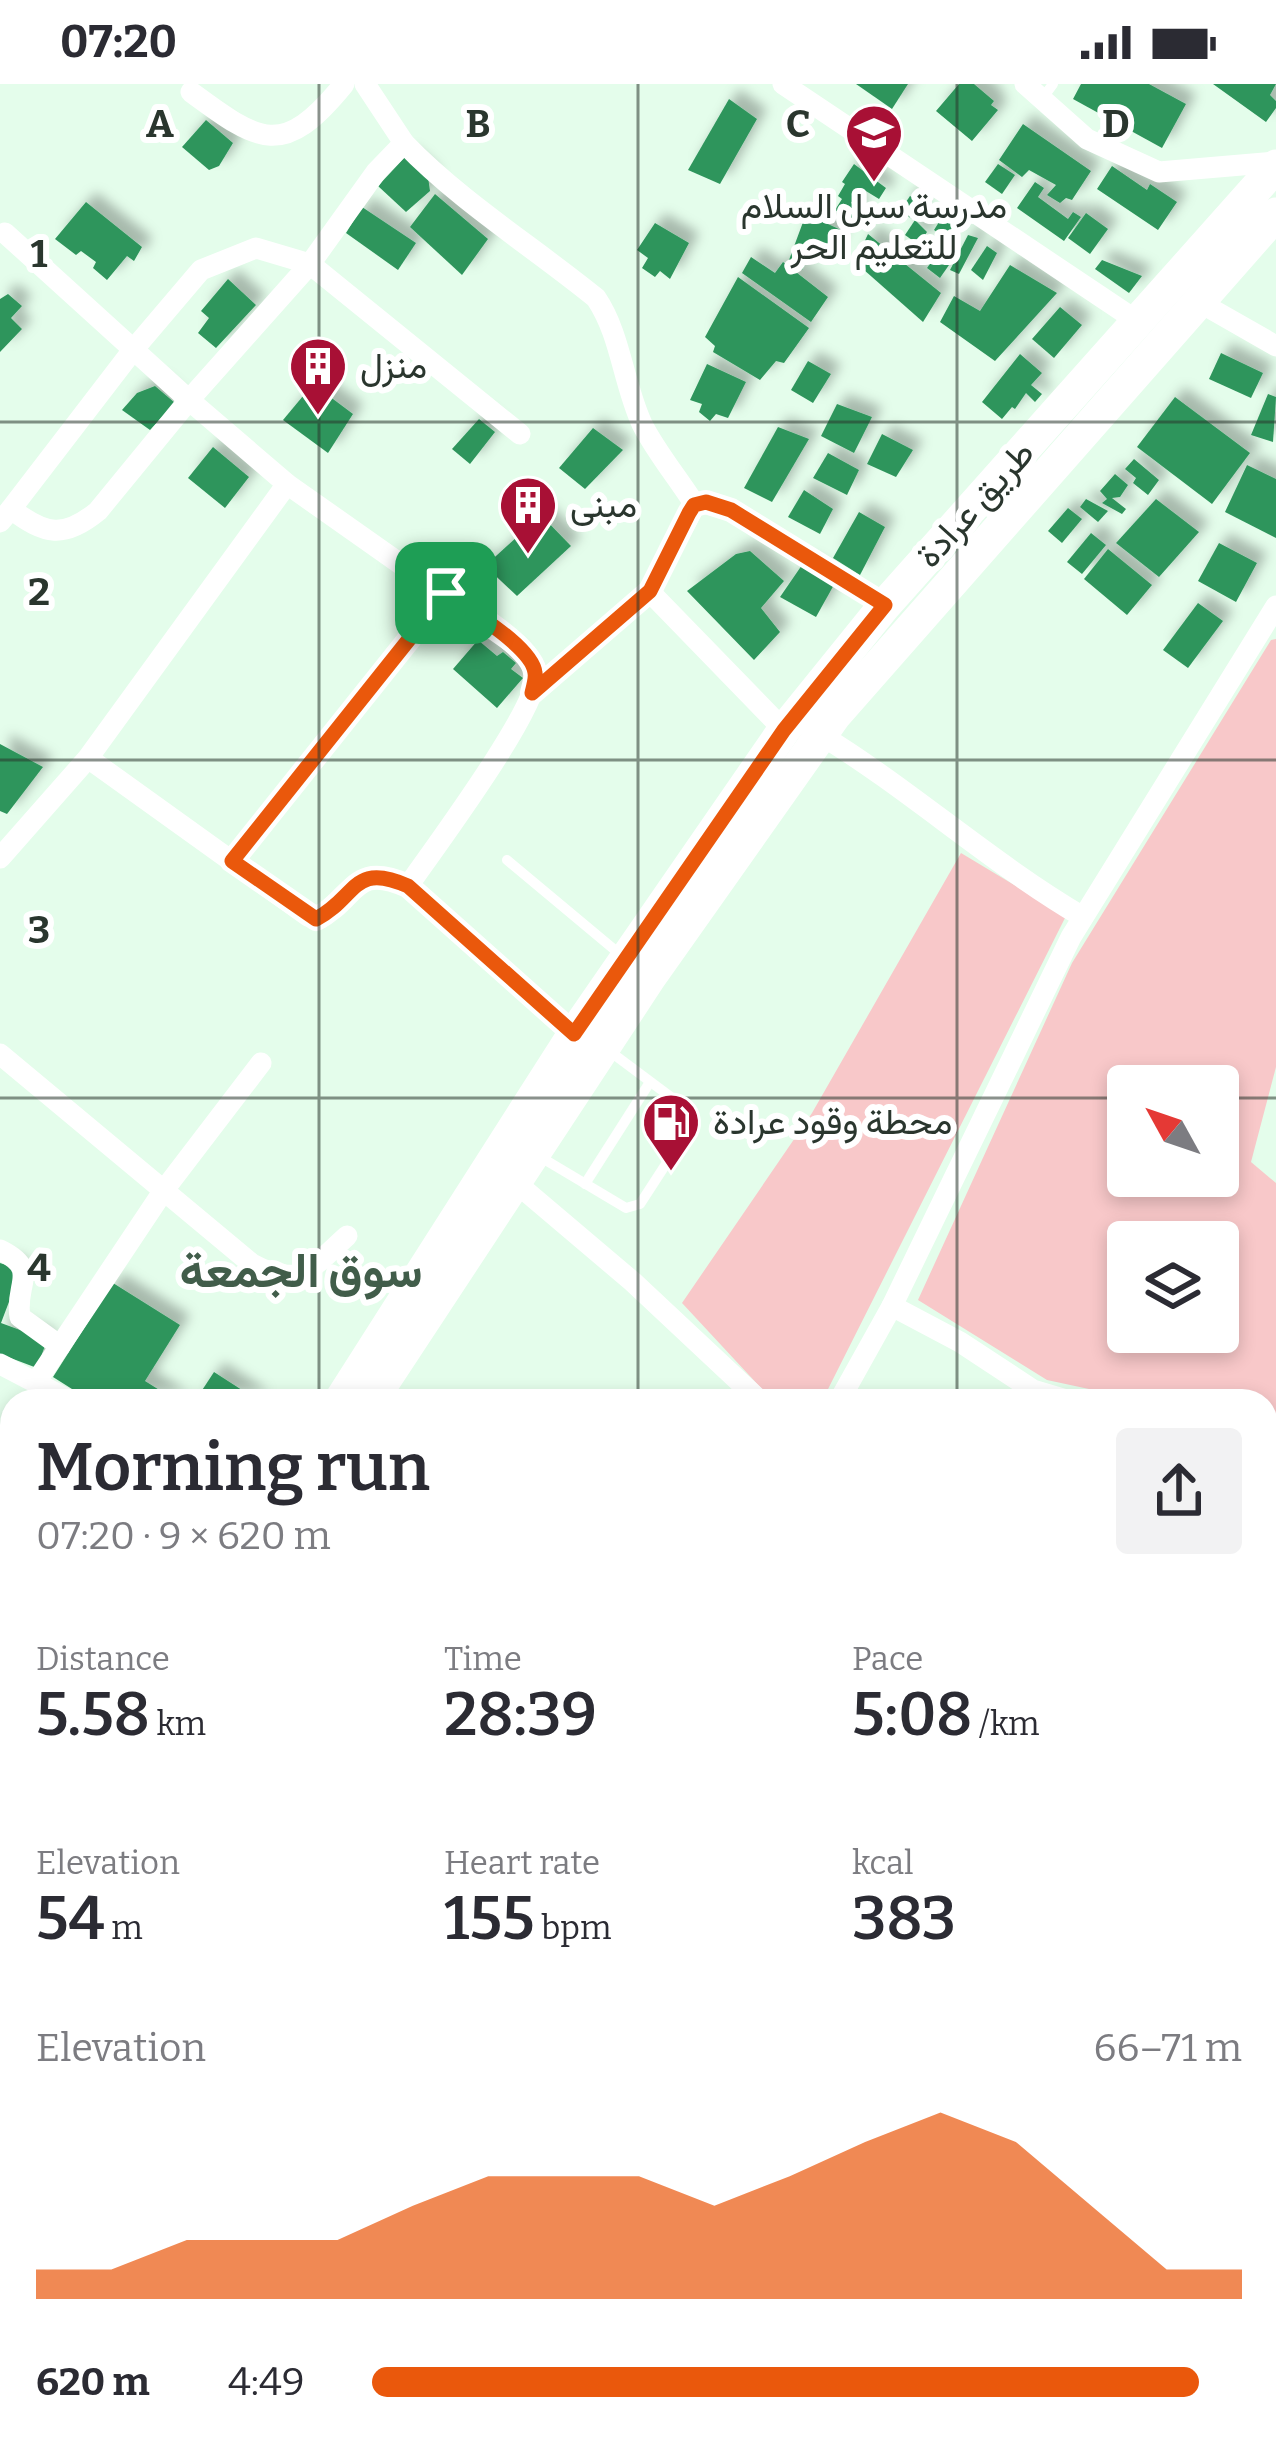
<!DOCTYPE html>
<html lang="en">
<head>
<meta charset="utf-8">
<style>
	body { margin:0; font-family:Bitter,Vazirmatn,serif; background:#f2f2f3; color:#2b2b33; height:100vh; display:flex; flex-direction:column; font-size:45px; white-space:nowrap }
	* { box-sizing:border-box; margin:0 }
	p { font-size:39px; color:#7c7c81 }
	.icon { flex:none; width:66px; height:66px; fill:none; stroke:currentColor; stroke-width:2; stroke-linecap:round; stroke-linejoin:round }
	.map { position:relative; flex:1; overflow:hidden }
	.panel { position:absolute; left:0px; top:1305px; width:1278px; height:1062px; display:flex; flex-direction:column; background:#fff; border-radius:36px 36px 0 0; box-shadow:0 6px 18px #0003 }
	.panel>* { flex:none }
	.needle { width:78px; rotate:310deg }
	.tools { position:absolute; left:1107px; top:981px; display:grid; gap:24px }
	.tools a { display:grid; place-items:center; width:132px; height:132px; border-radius:12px; background:#fff; box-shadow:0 6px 18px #0003; font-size:60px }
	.pin { position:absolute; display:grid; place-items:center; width:102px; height:102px; color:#fff; margin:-51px; border-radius:24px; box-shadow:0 6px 18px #0006 }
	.round { display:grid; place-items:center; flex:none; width:126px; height:126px; border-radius:12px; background:#f2f2f3 }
	.headline { display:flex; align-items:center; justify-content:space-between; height:204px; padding:0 36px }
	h1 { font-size:66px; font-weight:600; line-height:90px }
	.metrics { display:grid; grid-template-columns:repeat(3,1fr); gap:18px; height:204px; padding:12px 36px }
	.metrics div { display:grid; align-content:center }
	.metrics b { font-size:60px; font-weight:600 }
	.metrics small { font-size:33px; font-weight:400 }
	.metrics p { font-size:33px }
	.chart { height:336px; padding:24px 36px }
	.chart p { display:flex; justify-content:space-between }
	.chart svg { width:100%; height:216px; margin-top:12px; fill:#ea580c; opacity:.7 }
	ul { padding:0 36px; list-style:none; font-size:39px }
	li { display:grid; grid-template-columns:192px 144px 1fr; align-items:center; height:90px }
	li i { height:30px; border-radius:15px; background:#ea580c }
	.status { display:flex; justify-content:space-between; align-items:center; height:84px; padding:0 60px; background:#fff; direction:ltr }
	.status svg { height:33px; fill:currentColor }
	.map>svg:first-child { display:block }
</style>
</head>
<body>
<div class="status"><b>07:20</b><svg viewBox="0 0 49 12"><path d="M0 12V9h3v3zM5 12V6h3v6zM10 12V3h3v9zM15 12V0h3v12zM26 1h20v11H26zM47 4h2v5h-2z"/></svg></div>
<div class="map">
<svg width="1276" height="2367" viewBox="0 0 1276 2367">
	<defs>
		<filter id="shadow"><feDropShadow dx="10" dy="-10" stdDeviation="6" flood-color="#0004"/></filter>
	</defs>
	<rect width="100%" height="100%" fill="#e4fdeb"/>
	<!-- green -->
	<g fill="#f8c8c9" fill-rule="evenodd">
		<path d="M1276 555V983L1251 1078 1276 1099V1344L1266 1342V1317H1145L1047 1296 918 1216 1072 879 1271 556ZM1128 1002H1218V1092H1128ZM1128 1158H1218V1248H1128Z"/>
		<path d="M961 769 1066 832 822 1317H773L682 1219 812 1029Z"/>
	</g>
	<!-- building -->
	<g fill="#2e955c" filter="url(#shadow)">
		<path d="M856 0H908L892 25Z"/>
		<path d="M959 0H974L994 17 991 21 998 26 972 57 936 27Z"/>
		<path d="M1081 0H1149L1186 20 1162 64 1073 15Z"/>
		<path d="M1213 0H1276L1270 11 1276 17V24L1266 38Z"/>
		<path d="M729 15 757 35 720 100 688 86Z"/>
		<path d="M206 36 233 59 219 82 209 86 182 63Z"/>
		<path d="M1023 40 1091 87 1072 116 1066 114 1060 119 1047 111 1056 101 1029 86 1022 93 999 76Z"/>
		<path d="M405 73 428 93 430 107 406 128 378 102Z"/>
		<path d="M854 80 886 104 879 115 861 104 851 119 859 124 852 136 835 126 842 115 838 112 845 100 842 98Z"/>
		<path d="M998 80 1015 91 1002 110 985 98Z"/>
		<path d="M1112 82 1147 106 1150 100 1177 118 1158 146 1097 105Z"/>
		<path d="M1035 98 1044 104 1038 113 1068 135 1073 128 1081 133 1064 157 1017 124Z"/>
		<path d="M435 110 488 155 462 191 410 143Z"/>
		<path d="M910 112 922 119 912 135 900 127Z"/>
		<path d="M86 118 142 163 134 177 127 172 107 196 93 184 96 178 81 167 76 171 55 155Z"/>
		<path d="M362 123 416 159 398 186 346 149Z"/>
		<path d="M1086 129 1108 145 1090 170 1068 154Z"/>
		<path d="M806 130 841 146 824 180 810 173 802 186 789 176Z"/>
		<path d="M944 130 960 140 946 154 934 146Z"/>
		<path d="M915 136 927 148 919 161 905 151Z"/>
		<path d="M655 139 689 159 670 195 660 187 655 193 642 184 648 174 637 166Z"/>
		<path d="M868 150 941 209 923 238 855 178Z"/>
		<path d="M968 151 978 154 959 190 950 186Z"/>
		<path d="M987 162 997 169 983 196 971 186Z"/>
		<path d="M936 171 949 181 940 194 927 184Z"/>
		<path d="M751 173 775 189 783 178 828 213 811 238 742 189Z"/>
		<path d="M1102 176 1142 192 1129 209 1095 185Z"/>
		<path d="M1010 181 1057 209 995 277 940 238 954 212 980 227Z"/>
		<path d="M738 193 809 244 784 279 776 277 760 296 713 268 715 262 705 253Z"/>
		<path d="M228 195 256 221 216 264 198 249 209 234 201 227Z"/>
		<path d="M8 210 22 222 11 234 22 245 0 268V215Z"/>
		<path d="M1060 223 1082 241 1054 274 1032 255Z"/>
		<path d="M1221 269 1263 289 1251 314 1209 295Z"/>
		<path d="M1020 270 1042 289 1031 301 1042 310 1035 318 1026 309 1015 325 1012 323 1002 335 982 318Z"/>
		<path d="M808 277 831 290 813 319 791 306Z"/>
		<path d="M707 280 746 298 728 334 716 330 710 337 699 328 702 320 690 316Z"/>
		<path d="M313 300 353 330 328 369 283 336Z"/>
		<path d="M155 302 175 319 150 346 122 326 137 309Z"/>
		<path d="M1268 310 1276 313 1273 358 1251 351Z"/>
		<path d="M1175 313 1250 369 1212 420 1137 363Z"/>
		<path d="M837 320 872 333 854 369 821 352Z"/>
		<path d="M479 335 495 348 470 380 452 365Z"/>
		<path d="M778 343 809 355 772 418 744 404Z"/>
		<path d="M593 344 623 366 585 405 559 384Z"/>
		<path d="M882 350 913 366 896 393 867 380Z"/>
		<path d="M213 363 249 393 225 424 188 394Z"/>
		<path d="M828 369 859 386 847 411 813 394Z"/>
		<path d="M1134 375 1159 396 1148 411 1133 399 1136 394 1125 385Z"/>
		<path d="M1247 381 1276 395V454L1225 428Z"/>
		<path d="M1115 390 1128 401 1120 413 1112 414 1126 425 1122 430 1102 419 1107 415 1100 407Z"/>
		<path d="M804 406 833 425 820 450 788 433Z"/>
		<path d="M1086 415 1108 427 1098 438 1080 423Z"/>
		<path d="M1156 415 1199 448 1159 493 1116 459Z"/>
		<path d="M1068 424 1082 435 1062 459 1048 447Z"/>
		<path d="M859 428 885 443 860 491 833 474Z"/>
		<path d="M541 431 571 462 517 512 485 482Z"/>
		<path d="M1091 449 1106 461 1082 490 1067 478Z"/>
		<path d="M1219 459 1257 479 1236 518 1198 497Z"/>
		<path d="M1108 465 1152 501 1127 531 1084 495Z"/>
		<path d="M750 467 784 497 761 524 780 548 754 576 687 507 736 470Z"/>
		<path d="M802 481 835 499 816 533 780 513Z"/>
		<path d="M1198 519 1223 537 1188 584 1163 566Z"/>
		<path d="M478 556 497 572 503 568 516 579 511 585 523 594 497 624 453 585Z"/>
		<path d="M0 660 43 683 7 730 0 727Z"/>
		<path d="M0 1179 21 1186 1 1239 47 1256 37 1284 0 1270Z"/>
		<path d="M113 1199 180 1241 145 1297 177 1317H91L53 1293Z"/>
		<path d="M214 1288 259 1317H195Z"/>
		<path d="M12 1327V1389L0 1383V1350Z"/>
		<path d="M3 1652 12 1661V1705L0 1692Z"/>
		<path d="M5 2093 12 2101V2176L0 2167V2098Z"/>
		<path d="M0 2209 12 2219V2240L0 2255Z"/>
		<path d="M0 2346 18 2362 21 2360 29 2367H0Z"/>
		<path d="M125 2355H196L186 2367H115Z"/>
		<path d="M234 2355H266L277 2364 240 2367 231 2359Z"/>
		<path d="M704 2355H754L741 2367H708L700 2359Z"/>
		<path d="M806 2355H839L827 2367H818Z"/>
		<path d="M968 2355H1016L1019 2357 1010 2367H964L961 2364Z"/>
	</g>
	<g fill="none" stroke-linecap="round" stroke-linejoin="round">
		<!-- service -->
		<g stroke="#fff" stroke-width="10">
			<path d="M1042 15 1053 0"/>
			<path d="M507 776 622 872"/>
			<path d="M537 1071 626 1124 640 1120 692 1040 691 1028 608 966"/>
			<path d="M585 1100 650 998"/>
			<path d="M8 1634 12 1642"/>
		</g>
		<!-- minor -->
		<g stroke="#fff" stroke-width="21">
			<path d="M783 0 1137 237"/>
			<path d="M1025 0 1087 55 1159 88 1276 78"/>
			<path d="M191 8C260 59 283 75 344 0"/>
			<path d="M404 59C461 118 532 162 596 214 621 251 623 299 642 340 656 368 678 394 695 421L649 507 784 646"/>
			<path d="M5 149 189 316 310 180 376 88 404 59 365 0"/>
			<path d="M1199 218 1276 262"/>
			<path d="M695 421 706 418 732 426 885 521"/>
			<path d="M11 425 133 266 201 186 256 164 310 180 520 350"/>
			<path d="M0 438 11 425C45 451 64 455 98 427L189 316 287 400 517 562C526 571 536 580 536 593 535 629 433 766 408 802"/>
			<path d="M532 609 649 507"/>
			<path d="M821 651C912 707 991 779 1083 833"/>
			<path d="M88 674 308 832 321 834C353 803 362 782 408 802L574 950"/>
			<path d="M0 774 88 674 287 400"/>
			<path d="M232 777 446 509"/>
			<path d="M0 970 252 1180C300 1206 311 1184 347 1152"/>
			<path d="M515 1098 633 1198 760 1317"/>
			<path d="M0 1166C41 1186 14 1200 20 1233L60 1262"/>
			<path d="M892 1222 960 1258 1033 1306 1070 1317"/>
			<path d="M0 1280 71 1317"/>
			<path d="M36 1298 164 1106 261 979"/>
			<path d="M839 1317 892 1222 1071 853 1276 522"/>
			<path d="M1266 1355 1276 1357"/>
			<path d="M1266 1775 1276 1741"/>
			<path d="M1266 2049 1276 2056"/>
			<path d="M0 2080 12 2066"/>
			<path d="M0 2180 12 2188"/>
			<path d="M281 2355 295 2367"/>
			<path d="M621 2355 640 2367"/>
			<path d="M895 2355 909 2367"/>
			<path d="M1226 2355 1242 2367"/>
			<path d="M99 2367 108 2355"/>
			<path d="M534 2367 547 2355"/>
			<path d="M672 2367 682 2355"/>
		</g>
		<!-- primary -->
		<g stroke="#fff" stroke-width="33">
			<path d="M340 1317 574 950 784 646 885 521 1276 82"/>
			<path d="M371 1317 650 893 835 631 1276 130"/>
			<path d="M0 1869 12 1849"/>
			<path d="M0 1905 12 1885"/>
		</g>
	</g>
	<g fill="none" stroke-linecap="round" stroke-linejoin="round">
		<!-- route casing -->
		<g stroke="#fff" stroke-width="24">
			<path id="route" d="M706 418 731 426 885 521 784 646 574 950 408 802C352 777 357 814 316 835L232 777 446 509C467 525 533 563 535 589 536 594 533 605 532 609L650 507 689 429 694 421Z"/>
		</g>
		<!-- route -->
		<use href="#route" stroke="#ea580c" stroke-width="15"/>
	</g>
	<!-- grid -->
	<path fill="none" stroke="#2a362e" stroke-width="3" stroke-opacity="0.55" d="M319 0V1317M638 0V1317M957 0V1317M0 338H1276M0 676H1276M0 1014H1128M1218 1014H1276M0 1353H12M1266 1353H1276M0 1691H12M1266 1691H1276M0 2029H12M1266 2029H1276M319 2355V2367M638 2355V2367M957 2355V2367"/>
	<!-- icons -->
	<defs>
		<g id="school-pin" transform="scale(3)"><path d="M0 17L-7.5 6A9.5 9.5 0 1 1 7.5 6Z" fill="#a81035" stroke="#fff"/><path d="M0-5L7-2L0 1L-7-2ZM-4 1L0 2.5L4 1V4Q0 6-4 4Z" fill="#fff"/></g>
		<g id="building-pin" transform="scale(3)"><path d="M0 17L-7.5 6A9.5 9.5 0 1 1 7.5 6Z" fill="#a81035" stroke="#fff"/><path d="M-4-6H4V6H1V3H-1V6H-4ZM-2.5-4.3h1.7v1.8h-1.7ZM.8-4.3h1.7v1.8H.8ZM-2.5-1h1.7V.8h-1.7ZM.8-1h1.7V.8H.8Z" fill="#fff"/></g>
		<g id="fuel-pin" transform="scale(3)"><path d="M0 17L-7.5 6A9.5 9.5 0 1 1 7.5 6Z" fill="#a81035" stroke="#fff"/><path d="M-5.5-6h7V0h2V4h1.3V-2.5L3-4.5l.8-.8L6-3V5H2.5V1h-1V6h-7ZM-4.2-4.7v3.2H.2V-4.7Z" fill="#fff"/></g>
	</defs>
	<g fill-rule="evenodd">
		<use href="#school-pin" x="874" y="49"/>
		<use href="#building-pin" x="318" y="282"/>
		<use href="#building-pin" x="528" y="421"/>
		<use href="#fuel-pin" x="671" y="1038"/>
	</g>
	<g text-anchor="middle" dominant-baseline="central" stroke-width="12" stroke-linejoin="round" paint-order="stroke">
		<!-- poi labels -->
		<g font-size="36" fill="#2a362e" stroke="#fff" text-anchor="start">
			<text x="874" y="122" text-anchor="middle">مدرسة سبل السلام<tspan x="874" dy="41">للتعليم الحر</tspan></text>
			<text x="360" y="282">منزل</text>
			<text x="570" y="421">مبنى</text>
			<text x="713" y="1038">محطة وقود عرادة</text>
		</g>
		<!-- street labels -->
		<g font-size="36" fill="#2a362e" stroke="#fff">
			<text transform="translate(975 420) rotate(-48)">طريق عرادة</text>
		</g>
		<!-- district labels -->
		<g font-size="48" font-weight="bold" fill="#415d4a" stroke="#fff">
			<text x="301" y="1187">سوق الجمعة</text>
		</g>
	</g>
	<g font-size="39" text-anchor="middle" font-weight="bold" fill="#2a362e" stroke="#fff" stroke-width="12" stroke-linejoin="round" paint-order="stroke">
		<text x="160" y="53">A</text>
		<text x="478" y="53">B</text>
		<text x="798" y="53">C</text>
		<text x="1116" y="53">D</text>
		<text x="39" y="183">1</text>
		<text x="39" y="521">2</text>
		<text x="39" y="859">3</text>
		<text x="39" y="1197">4</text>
	</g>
</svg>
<div class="tools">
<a><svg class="needle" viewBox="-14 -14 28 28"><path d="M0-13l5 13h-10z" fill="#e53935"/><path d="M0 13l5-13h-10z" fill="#7c7c81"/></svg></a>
<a><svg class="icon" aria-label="layers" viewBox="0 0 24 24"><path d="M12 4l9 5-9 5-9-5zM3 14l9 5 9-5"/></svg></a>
</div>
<div class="pin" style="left:446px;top:509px;background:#1e9e55"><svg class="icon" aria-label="arrive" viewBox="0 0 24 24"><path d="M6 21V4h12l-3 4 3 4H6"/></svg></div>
<section class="panel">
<div class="headline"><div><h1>Morning run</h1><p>07:20 · 9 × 620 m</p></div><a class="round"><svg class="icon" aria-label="share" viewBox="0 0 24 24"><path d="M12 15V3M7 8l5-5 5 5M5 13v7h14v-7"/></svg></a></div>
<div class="metrics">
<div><p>Distance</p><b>5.58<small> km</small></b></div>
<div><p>Time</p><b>28:39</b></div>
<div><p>Pace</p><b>5:08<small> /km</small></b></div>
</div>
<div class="metrics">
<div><p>Elevation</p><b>54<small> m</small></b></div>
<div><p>Heart rate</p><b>155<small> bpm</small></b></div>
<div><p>kcal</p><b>383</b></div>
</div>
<div class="chart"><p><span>Elevation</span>66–71 m</p>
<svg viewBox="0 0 160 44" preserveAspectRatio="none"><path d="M0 44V38L10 38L20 32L30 32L40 32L50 25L60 19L70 19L80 19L90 25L100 19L110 12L120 6L130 12L140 25L150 38L160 38V44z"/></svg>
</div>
<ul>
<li><b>620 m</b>4:49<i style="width:95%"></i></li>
</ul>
</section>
</div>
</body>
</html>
